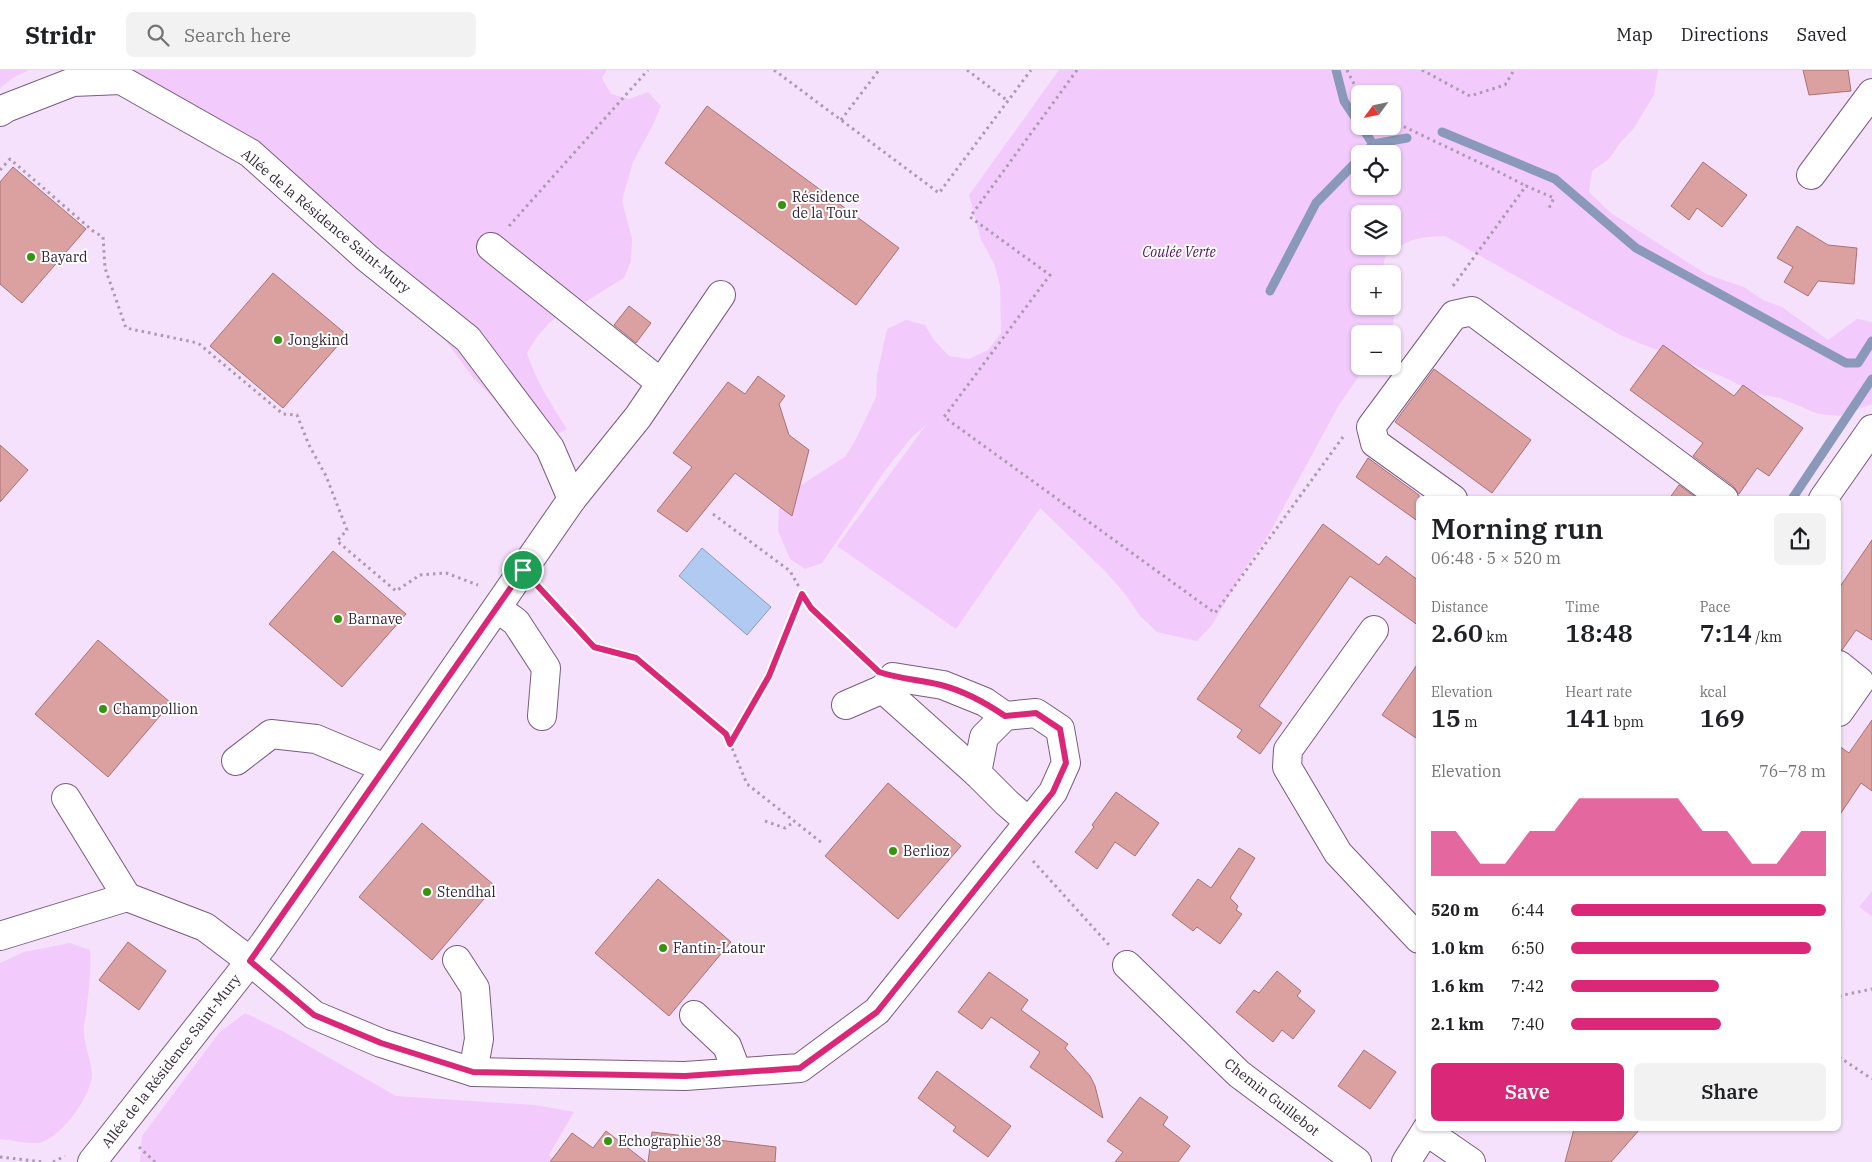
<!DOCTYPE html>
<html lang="en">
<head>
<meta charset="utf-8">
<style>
	body { margin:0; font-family:"IBM Plex Serif",serif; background:#f2f2f2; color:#202124; height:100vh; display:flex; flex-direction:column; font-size:19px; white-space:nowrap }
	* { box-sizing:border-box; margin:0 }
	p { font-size:16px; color:#757577 }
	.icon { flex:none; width:28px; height:28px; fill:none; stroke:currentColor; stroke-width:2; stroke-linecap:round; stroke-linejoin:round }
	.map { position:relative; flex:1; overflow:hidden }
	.drawer { position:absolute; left:1416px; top:426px; width:425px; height:635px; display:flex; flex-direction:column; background:#fff; border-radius:8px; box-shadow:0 1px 4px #0004 }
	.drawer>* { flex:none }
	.needle { width:32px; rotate:237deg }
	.fabs { position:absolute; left:1351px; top:15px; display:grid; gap:10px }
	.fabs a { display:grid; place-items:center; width:50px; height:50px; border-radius:8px; background:#fff; box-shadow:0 1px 4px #0004; font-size:25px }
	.pin { position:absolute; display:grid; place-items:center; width:42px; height:42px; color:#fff; margin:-21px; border:2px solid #fff; border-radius:50%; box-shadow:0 1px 5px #0007 }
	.round { display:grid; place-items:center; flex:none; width:52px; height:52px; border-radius:8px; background:#f2f2f2 }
	.overview { display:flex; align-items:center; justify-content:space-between; height:85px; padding:0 15px }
	h1 { font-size:28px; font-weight:600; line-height:38px }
	.metrics { display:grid; grid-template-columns:repeat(3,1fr); gap:8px; height:85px; padding:5px 15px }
	.metrics div { display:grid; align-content:center }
	.metrics b { font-size:25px; font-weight:600 }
	.metrics small { font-size:14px; font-weight:400 }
	.metrics p { font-size:14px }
	.chart { height:140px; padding:10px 15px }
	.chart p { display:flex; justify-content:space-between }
	.chart svg { width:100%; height:90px; margin-top:5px; fill:#db2777; opacity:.7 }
	.primary-button { display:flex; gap:10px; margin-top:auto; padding:10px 15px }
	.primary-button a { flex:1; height:58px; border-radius:8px; background:#db2777; color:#fff; font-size:20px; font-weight:600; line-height:58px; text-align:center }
	.primary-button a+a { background:#f2f2f2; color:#202124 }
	ul { padding:0 15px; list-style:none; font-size:16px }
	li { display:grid; grid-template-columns:80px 60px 1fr; align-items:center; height:38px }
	li i { height:12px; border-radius:6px; background:#db2777 }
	header { display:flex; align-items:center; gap:30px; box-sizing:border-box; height:70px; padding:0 25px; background:#fff; border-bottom:1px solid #e0e0e0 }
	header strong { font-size:24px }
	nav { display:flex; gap:28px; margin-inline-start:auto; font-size:18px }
	.search { width:350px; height:45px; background:#f2f2f2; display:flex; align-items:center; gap:12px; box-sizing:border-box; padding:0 18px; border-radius:8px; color:#757577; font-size:19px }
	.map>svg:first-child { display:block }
</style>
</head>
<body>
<header>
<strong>Stridr</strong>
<div class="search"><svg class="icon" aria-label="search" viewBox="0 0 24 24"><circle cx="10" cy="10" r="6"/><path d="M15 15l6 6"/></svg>Search here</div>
<nav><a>Map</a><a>Directions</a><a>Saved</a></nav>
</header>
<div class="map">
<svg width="1872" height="1092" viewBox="0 0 1872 1092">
	<rect width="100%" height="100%" fill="#f6e1fc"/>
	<!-- green -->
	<g fill="#f2cbfc" fill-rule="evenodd">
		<path d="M0 0H29L13 8 0 18Z"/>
		<path d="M55 0H607L602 8 611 24 629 29 648 22 661 36 653 55 633 92 622 130 632 169 631 191 624 208 585 232 564 242 549 253 537 267 527 283C536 311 551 334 567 359L542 372 519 353 474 309 410 222 370 177 352 153 329 133 296 111 89 4Z"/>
		<path d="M1059 0H1658L1654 25 1634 58 1620 73 1609 89 1592 101 1589 122 1611 143 1706 204 1744 217 1763 230 1782 237 1828 270 1857 249 1872 252V334L1840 346 1818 344 1780 328 1758 324 1721 306 1622 266 1445 166C1415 167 1409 169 1385 187L1382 204H1360V236H1392L1393 233 1396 240 1391 262 1389 264H1360V296H1366L1339 335 1268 466 1246 497 1212 555 1197 571 1157 562 1140 546 1125 524 1105 501 1040 438 956 559 837 476 926 355 912 367 884 402 822 493 805 499 790 489 778 461 779 439 789 423 846 386 856 369 876 327 877 305 887 259 906 250 925 255 934 270 949 286 969 289 988 280 1001 263 1000 216 994 193 981 170 969 125ZM1360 24H1392V56H1360ZM1360 84H1392V116H1360ZM1360 144H1392V176H1360Z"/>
		<path d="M1872 821V846L1859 837Z"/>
		<path d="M70 873 90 880C92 902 88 923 86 944 85 950 83 957 84 963 85 977 91 990 92 1004 92 1025 62 1066 42 1072 33 1075 10 1070 0 1069V893L24 882Z"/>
		<path d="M245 943 284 962 396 1026 535 1035 574 1042 549 1085 557 1092H140L142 1066 219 963Z"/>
	</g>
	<!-- water -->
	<path fill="#b0caf2" stroke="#8a98ba" d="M702 478 771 537 747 565 679 506Z"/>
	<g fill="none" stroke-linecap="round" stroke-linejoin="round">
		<!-- stream -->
		<g stroke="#8a98ba" stroke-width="9">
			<path d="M1336 0 1344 31 1360 55"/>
			<path d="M1361 56 1373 74"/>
			<path d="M1442 62 1555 109 1636 178 1846 293H1858L1872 271"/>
			<path d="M1364 84 1373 74 1407 68"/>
			<path d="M1270 221 1316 133 1360 88"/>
			<path d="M1792 429 1872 309"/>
		</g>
	</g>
	<!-- building -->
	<g fill="#dba1a1" stroke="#a87272">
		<path d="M1803 0H1848L1851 21 1809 25Z"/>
		<path d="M707 36 899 178 856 235 665 93Z"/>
		<path d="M1703 92 1747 125 1722 157 1697 138 1689 150 1671 136Z"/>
		<path d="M13 97 86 159 22 233 0 214V112Z"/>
		<path d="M1797 156 1828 175 1857 178 1854 214 1818 211 1808 226 1784 212 1793 197 1777 188Z"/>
		<path d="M273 203 347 265 283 338 210 276Z"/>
		<path d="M629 236 651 253 636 273 614 255Z"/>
		<path d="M1663 275 1734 326 1743 315 1803 358 1769 406 1757 398 1739 424 1733 416 1693 386 1703 373 1630 320Z"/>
		<path d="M1434 299 1531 370 1492 423 1395 352Z"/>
		<path d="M758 306 785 326 779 334 789 365 809 380 792 446 735 403 687 462 657 441 692 397 673 383 728 312 745 324Z"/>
		<path d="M0 375 28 400 0 432Z"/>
		<path d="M1368 388 1419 425V452L1356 407Z"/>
		<path d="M1679 415 1698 429H1669Z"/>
		<path d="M1323 454 1379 495 1386 486 1419 511V556L1350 506 1259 636 1282 653 1260 684 1237 667 1242 660 1197 629Z"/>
		<path d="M1872 470V570L1856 560 1842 580H1839V518Z"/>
		<path d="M333 481 406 544 342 617 269 554Z"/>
		<path d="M98 570 171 633 108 707 35 644Z"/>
		<path d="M1419 592V670L1382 645Z"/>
		<path d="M1872 650V721L1861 713 1839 746V676L1849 683Z"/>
		<path d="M888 713 961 776 898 849 825 786Z"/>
		<path d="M1116 722 1159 753 1135 786 1115 772 1097 799 1075 782 1094 757 1092 755Z"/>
		<path d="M422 753 495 816 432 890 359 827Z"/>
		<path d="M1239 778 1255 788 1230 828 1238 836 1236 840 1242 844 1220 874 1197 857 1193 861 1172 845 1198 809 1211 818Z"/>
		<path d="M658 809 731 872 669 946 595 883Z"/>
		<path d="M128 872 166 901 139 940 99 910Z"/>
		<path d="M1277 901 1301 921 1297 926 1315 941 1293 969 1282 960 1273 972 1236 942 1254 920 1259 923Z"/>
		<path d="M989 902 1028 930 1021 940 1068 974 1065 978 1090 1006 1095 1016 1103 1048 1030 997 1040 982 991 947 982 959 958 942Z"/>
		<path d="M1364 980 1396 1002 1370 1039 1338 1016Z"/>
		<path d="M937 1001 1011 1056 988 1087 953 1061 956 1057 918 1028Z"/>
		<path d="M1140 1027 1168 1047 1163 1055 1190 1076 1178 1092H1115L1123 1082 1107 1071Z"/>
		<path d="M1574 1059H1640L1611 1092H1565Z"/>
		<path d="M606 1061 646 1092H550L572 1063 593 1078Z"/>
		<path d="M652 1062 776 1077 775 1092H648Z"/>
	</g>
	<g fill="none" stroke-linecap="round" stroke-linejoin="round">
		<!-- minor casing -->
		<g stroke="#795b81" stroke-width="30">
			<g id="minor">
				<path d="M0 42 6 38 73 12 121 10 250 83 367 188 468 269 550 378 572 429"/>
				<path d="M1811 105 1872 23"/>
				<path d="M491 177 661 313"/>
				<path d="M1453 429 1375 373 1371 357 1454 245 1472 241 1724 429"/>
				<path d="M1823 429 1872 359"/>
				<path d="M497 538 516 552 546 598 542 646"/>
				<path d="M1374 560 1288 680 1287 697 1338 783 1419 869"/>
				<path d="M1839 595 1860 612 1839 642"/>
				<path d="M883 619 893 607 943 615 985 632 1005 646"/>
				<path d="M846 635 883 619 977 703"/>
				<path d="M236 691 271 664 316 669 385 698"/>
				<path d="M66 728 127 827"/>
				<path d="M0 866 127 827 205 857 250 891 314 945 381 973 473 1002 685 1006 800 998 877 941 1029 752 1053 722 1066 693 1060 659 1036 643 1005 646 984 667 977 703 1007 733 1029 752"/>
				<path d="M457 890 475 918 479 969 473 1002"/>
				<path d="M1127 895 1239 1004 1357 1092"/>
				<path d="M694 945 727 976 737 1002"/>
				<path d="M1426 1061 1471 1092"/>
				<path d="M92 1092 263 875 572 429 638 347 721 225"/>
				<path d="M1406 1092 1427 1059"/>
			</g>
		</g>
		<!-- path -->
		<g stroke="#ac9ab1" stroke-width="3" stroke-dasharray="2.5 4" stroke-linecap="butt">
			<path d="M774 0 939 123 1031 0"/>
			<path d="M967 0 1008 31"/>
			<path d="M1077 0 970 147 1050 205 944 347 1215 543 1343 367"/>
			<path d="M1347 0 1360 26"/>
			<path d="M1422 0 1470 26 1505 15 1514 0"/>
			<path d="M841 50 879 0"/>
			<path d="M1392 51 1495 100 1526 116"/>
			<path d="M0 100 10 89 93 161 103 167 105 198 126 258 198 273 283 344 297 345 309 375 326 406 347 460 337 471 396 521 420 505 446 503 478 515"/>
			<path d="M509 156 648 0"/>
			<path d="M1453 216 1526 116 1554 128 1548 140"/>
			<path d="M713 444 790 501 811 538 870 593"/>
			<path d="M542 521 594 577 637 588 726 664 747 714 822 773"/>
			<path d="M731 673 769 606 802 524"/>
			<path d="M765 751 785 758 794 752"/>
			<path d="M1033 791 1109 875"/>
			<path d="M1839 926 1872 919"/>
			<path d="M1839 987 1872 1009"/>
			<path d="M139 1077 155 1092"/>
			<path d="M0 1087 44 1092"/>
			<path d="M53 1092 65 1086"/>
		</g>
		<!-- minor -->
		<use href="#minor" stroke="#fff" stroke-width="28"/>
	</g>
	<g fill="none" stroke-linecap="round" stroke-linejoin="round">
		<!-- route casing -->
		<g stroke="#fff" stroke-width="10">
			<path id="route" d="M523 500 594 577 636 588 726 664 730 674 769 606 802 524 811 538 879 602C900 609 920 610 941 615 964 621 986 633 1005 646L1036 643 1060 659 1066 693 1053 722 877 942 800 998 685 1006 473 1002 381 973 314 945 250 891Z"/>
		</g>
		<!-- route -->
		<use href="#route" stroke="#db2777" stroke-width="6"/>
	</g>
	<!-- markers -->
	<g fill="#379410" stroke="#fff" stroke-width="2">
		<circle cx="782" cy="135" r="5"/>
		<circle cx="31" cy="187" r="5"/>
		<circle cx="278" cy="270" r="5"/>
		<circle cx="338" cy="549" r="5"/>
		<circle cx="103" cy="639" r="5"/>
		<circle cx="893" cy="781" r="5"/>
		<circle cx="427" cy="822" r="5"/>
		<circle cx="663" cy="878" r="5"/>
		<circle cx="608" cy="1071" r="5"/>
	</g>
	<g text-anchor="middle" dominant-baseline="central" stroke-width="4" stroke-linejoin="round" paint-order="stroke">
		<!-- poi labels -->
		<g font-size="14" fill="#322536" stroke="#fff" text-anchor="start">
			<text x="792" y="127">Résidence<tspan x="792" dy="16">de la Tour</tspan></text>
			<text x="41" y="187">Bayard</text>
			<text x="288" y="270">Jongkind</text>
			<text x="348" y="549">Barnave</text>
			<text x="113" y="639">Champollion</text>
			<text x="903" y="781">Berlioz</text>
			<text x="437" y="822">Stendhal</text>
			<text x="673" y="878">Fantin-Latour</text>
			<text x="618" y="1071">Echographie 38</text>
		</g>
		<!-- street labels -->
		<g font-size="14" fill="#322536" stroke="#fff">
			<text transform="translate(326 151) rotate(40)">Allée de la Résidence Saint-Mury</text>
			<text transform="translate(171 991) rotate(-52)">Allée de la Résidence Saint-Mury</text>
			<text transform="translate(1272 1027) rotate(38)">Chemin Guillebot</text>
		</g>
		<!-- park labels -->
		<g font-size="14" font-style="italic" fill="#591069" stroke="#fff">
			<text x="1179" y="182">Coulée Verte</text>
		</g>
	</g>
</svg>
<div class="fabs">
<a><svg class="needle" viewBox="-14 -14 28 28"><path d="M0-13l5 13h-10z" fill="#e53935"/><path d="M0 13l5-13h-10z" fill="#757577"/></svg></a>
<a><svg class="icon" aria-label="locate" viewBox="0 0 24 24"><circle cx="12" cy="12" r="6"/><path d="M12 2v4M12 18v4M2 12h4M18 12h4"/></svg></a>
<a><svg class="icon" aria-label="layers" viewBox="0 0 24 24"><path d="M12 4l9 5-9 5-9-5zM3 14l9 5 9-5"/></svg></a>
<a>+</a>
<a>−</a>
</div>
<div class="pin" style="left:523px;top:500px;background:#1e9e55"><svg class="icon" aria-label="arrive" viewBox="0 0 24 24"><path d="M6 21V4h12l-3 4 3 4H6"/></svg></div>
<section class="drawer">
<div class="overview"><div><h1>Morning run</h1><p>06:48 · 5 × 520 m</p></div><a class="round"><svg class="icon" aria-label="share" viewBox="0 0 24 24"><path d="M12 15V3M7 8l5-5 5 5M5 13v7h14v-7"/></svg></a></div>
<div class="metrics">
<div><p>Distance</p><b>2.60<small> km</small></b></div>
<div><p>Time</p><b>18:48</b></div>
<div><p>Pace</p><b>7:14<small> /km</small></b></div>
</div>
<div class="metrics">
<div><p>Elevation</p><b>15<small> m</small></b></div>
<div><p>Heart rate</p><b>141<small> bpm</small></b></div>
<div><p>kcal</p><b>169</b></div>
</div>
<div class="chart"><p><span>Elevation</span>76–78 m</p>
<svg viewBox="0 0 160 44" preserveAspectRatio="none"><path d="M0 44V22L10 22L20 38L30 38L40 22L50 22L60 6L70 6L80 6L90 6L100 6L110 22L120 22L130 38L140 38L150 22L160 22V44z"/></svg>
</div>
<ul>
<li><b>520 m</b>6:44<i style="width:100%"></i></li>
<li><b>1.0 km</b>6:50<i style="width:94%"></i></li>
<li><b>1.6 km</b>7:42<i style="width:58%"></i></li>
<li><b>2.1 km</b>7:40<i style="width:59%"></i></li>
</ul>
<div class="primary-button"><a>Save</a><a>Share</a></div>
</section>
</div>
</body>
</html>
